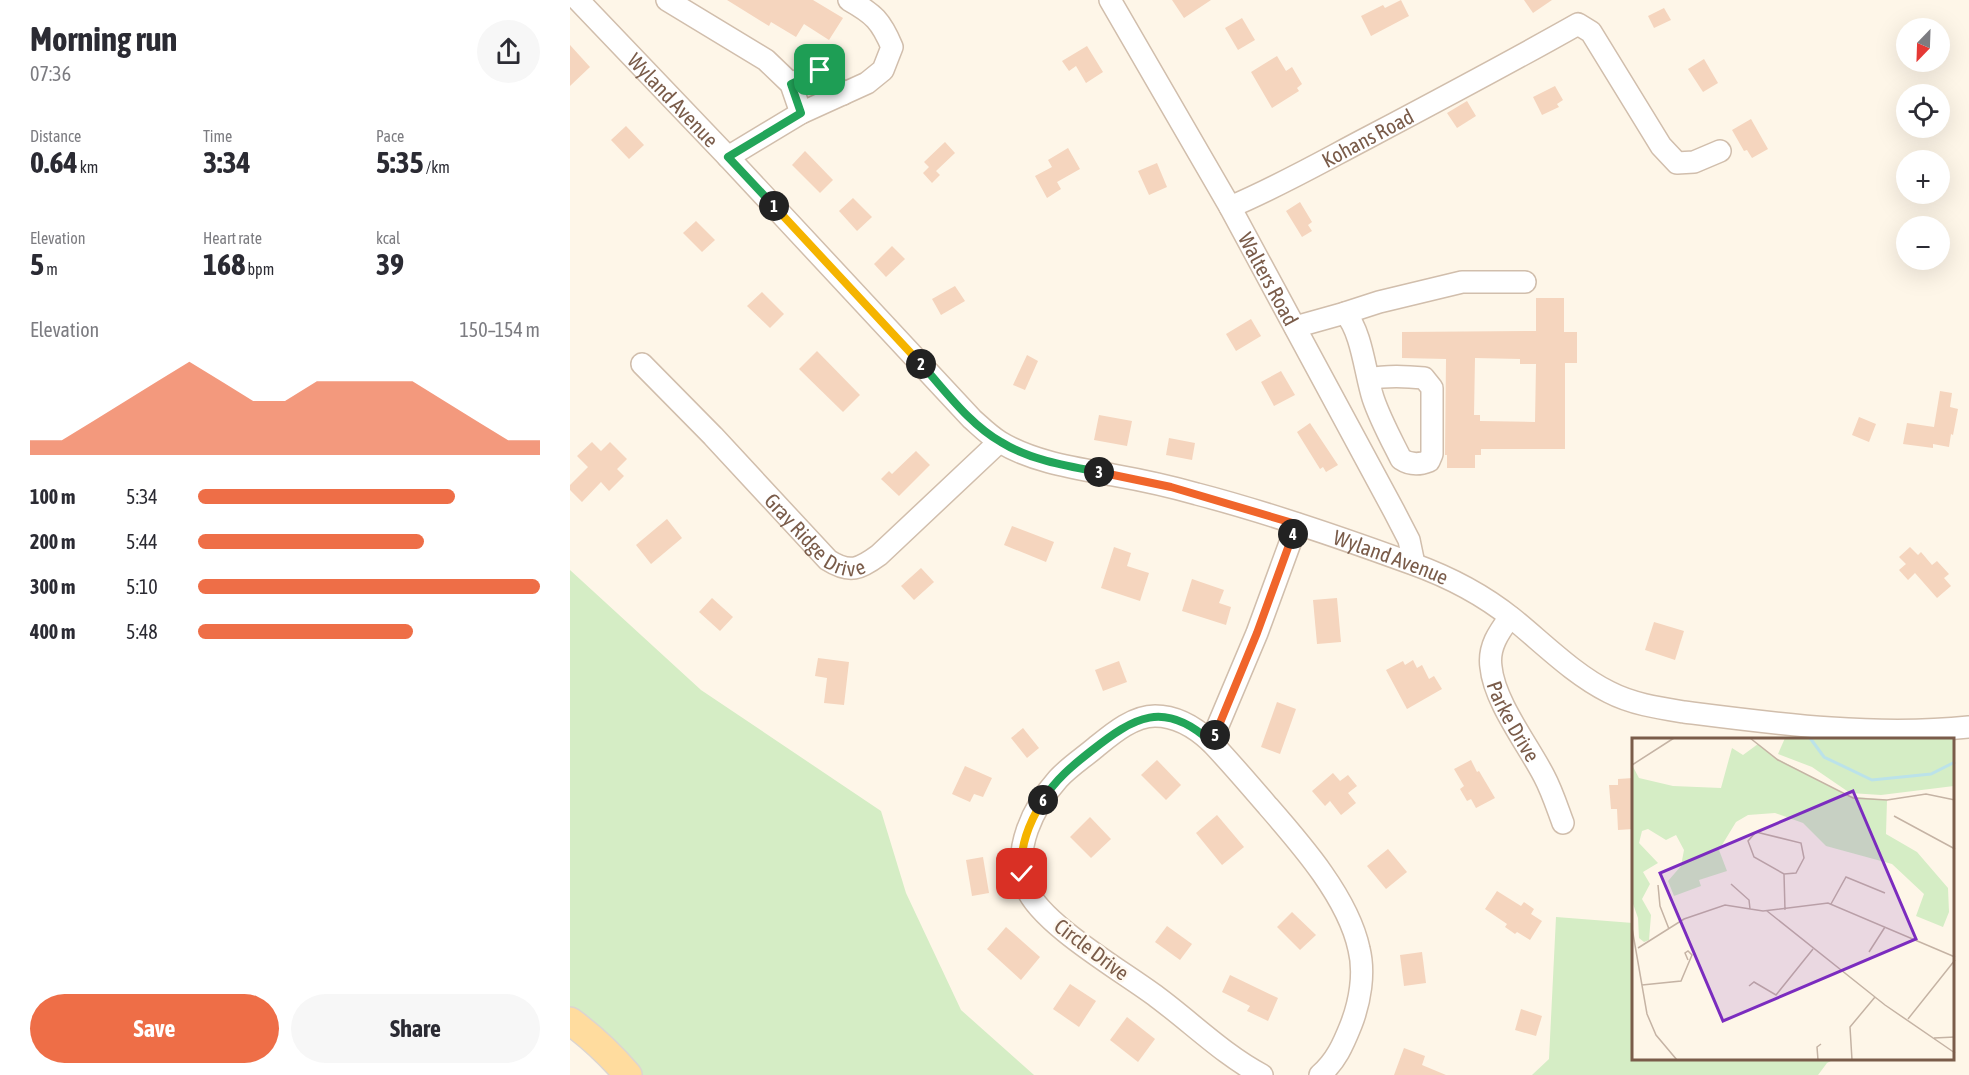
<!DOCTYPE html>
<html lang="en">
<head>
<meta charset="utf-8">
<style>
	body { margin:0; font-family:"Asap Condensed",sans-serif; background:#f7f7f7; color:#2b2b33; height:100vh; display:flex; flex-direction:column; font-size:22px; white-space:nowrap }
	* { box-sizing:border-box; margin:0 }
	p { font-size:20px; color:#7c7c81 }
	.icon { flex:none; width:33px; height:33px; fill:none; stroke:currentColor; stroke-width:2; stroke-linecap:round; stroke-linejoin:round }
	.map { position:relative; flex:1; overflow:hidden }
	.panel { display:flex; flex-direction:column; background:#fff; width:570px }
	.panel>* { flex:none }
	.needle { width:39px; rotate:203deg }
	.fabs { position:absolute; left:1326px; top:18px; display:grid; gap:12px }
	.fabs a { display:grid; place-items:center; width:54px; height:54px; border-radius:50%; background:#fff; box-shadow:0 6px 24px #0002; font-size:30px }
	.pin { position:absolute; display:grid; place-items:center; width:51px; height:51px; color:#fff; margin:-26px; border-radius:12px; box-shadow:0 3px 9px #0006 }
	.km { position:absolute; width:30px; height:30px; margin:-15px; border-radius:50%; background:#222; color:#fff; font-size:16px; line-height:30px; text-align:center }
	.round { display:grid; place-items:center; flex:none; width:63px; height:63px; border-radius:32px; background:#f7f7f7 }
	.summary { display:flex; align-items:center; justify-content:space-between; height:102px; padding:0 30px }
	h1 { font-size:33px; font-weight:700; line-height:45px }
	.metrics { display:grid; grid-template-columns:repeat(3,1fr); gap:9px; height:102px; padding:6px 30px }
	.metrics div { display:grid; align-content:center }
	.metrics b { font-size:30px; font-weight:700 }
	.metrics small { font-size:16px; font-weight:400 }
	.metrics p { font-size:16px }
	.chart { height:168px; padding:12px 30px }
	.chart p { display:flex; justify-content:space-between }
	.chart svg { width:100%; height:108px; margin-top:6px; fill:#ee6e47; opacity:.7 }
	.button { display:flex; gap:12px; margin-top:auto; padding:12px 30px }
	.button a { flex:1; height:69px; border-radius:36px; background:#ee6e47; color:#fff; font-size:24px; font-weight:700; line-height:69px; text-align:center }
	.button a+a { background:#f7f7f7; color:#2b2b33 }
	ul { padding:0 30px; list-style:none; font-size:20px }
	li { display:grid; grid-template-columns:96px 72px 1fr; align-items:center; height:45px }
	li i { height:15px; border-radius:8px; background:#ee6e47 }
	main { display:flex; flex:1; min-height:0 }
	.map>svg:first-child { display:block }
</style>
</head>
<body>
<main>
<section class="panel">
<div class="summary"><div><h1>Morning run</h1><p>07:36</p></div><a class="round"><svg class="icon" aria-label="share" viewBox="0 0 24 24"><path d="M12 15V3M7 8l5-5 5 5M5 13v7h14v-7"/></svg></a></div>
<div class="metrics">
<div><p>Distance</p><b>0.64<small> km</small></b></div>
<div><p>Time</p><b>3:34</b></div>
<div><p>Pace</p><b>5:35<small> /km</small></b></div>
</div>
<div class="metrics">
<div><p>Elevation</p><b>5<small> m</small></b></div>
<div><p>Heart rate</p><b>168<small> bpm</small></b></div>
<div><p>kcal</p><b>39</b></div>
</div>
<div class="chart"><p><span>Elevation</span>150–154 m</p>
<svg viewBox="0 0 160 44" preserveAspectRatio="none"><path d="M0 44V38L10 38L20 30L30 22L40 14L50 6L60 14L70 22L80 22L90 14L100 14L110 14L120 14L130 22L140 30L150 38L160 38V44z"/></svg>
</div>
<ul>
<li><b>100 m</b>5:34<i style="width:75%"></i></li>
<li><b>200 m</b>5:44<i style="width:66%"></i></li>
<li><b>300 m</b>5:10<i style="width:100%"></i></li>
<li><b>400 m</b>5:48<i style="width:63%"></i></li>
</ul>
<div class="button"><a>Save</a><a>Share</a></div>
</section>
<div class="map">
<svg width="1399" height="1075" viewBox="0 0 1399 1075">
	<rect width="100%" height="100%" fill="#fef6e8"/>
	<!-- green -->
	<g fill="#d5edc5">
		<path d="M0 570 131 690 311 811 336 893 391 1010 464 1075H58L0 1021Z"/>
		<path d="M986 917 1063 923V1058L1265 1059 1257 1063 1248 1075H962L979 1059Z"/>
	</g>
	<!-- building -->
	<g fill="#f5d5be" fill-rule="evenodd">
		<path d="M157 0H243L273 18 259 40 234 24 226 37 201 22 199 26Z"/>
		<path d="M602 0H641L614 18Z"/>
		<path d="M831 0 839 16 801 36 791 16 813 5 815 8Z"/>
		<path d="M954 0H982L963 13Z"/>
		<path d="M1094 8 1101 20 1084 28 1078 16Z"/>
		<path d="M672 18 685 40 668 50 655 28Z"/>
		<path d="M0 45 20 67 0 86Z"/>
		<path d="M517 46 533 72 516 83 506 66 499 71 492 61Z"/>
		<path d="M707 56 716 71 722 67 732 84 727 88 729 91 702 108 681 72Z"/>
		<path d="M1134 59 1148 83 1133 92 1118 69Z"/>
		<path d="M985 86 993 100 987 104 989 107 972 115 963 97Z"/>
		<path d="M897 101 906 116 887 128 877 113Z"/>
		<path d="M1181 119 1198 149 1182 158 1177 150 1174 151 1162 130Z"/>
		<path d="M56 126 74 145 59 159 41 140Z"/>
		<path d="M375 142 385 153 366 171 370 175 362 183 353 173 359 167 354 162Z"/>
		<path d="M498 148 510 169 487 182 491 189 477 198 465 176 482 167 478 160Z"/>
		<path d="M235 151 263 180 250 193 222 165Z"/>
		<path d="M587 163 597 187 579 195 568 171Z"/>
		<path d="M283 198 302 217 287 231 269 211Z"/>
		<path d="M730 202 742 222 738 225 742 231 732 237 716 211Z"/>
		<path d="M126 221 145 240 132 252 113 233Z"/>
		<path d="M322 246 335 259 316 277 304 264Z"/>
		<path d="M385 286 395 301 371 315 362 299Z"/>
		<path d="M192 292 214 314 200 328 177 306Z"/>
		<path d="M966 298H994V332H1007V363H995V449H911V455H905V468H877V455H875L876 359 832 358V332L966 331ZM905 358 950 359V364H966L965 422 910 421V415H904Z"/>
		<path d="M681 319 691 336 666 351 656 334Z"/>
		<path d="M247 351 290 395 273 412 229 369Z"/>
		<path d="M457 355 468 361 455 390 443 385Z"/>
		<path d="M711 371 725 395 704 406 691 382Z"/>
		<path d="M1370 391 1382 393 1380 407 1388 409 1383 435 1381 434 1379 447 1363 444V448L1333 444 1337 423 1364 427Z"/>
		<path d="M529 415 562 421 557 446 524 440Z"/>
		<path d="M1289 417 1306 424 1299 442 1282 435Z"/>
		<path d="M740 423 768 465 756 472 753 467 750 469 727 432Z"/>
		<path d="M599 438 625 443 622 460 596 455Z"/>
		<path d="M22 442 31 451 40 442 57 459 47 469 54 476 39 491 31 482 12 502 0 490V485L18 467 7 456Z"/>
		<path d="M346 451 360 465 329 496 311 479 319 471 322 474Z"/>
		<path d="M97 519 112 538 81 564 66 545Z"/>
		<path d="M442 526 484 542 476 562 434 545Z"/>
		<path d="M544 547 561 553 557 566 579 573 570 601 531 588Z"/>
		<path d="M1340 547 1348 555 1351 552 1362 565 1367 561 1379 574 1374 578 1381 586 1367 598 1345 573 1338 580 1329 570 1336 564 1329 557Z"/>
		<path d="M351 568 364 582 344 600 331 586Z"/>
		<path d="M622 579 654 590 649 603 661 607 656 625 612 611Z"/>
		<path d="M142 598 163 617 150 631 129 612Z"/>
		<path d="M767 598 771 642 747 644 743 600Z"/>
		<path d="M1084 622 1114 631 1105 660 1075 650Z"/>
		<path d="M248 658 279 662 274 705 254 703 257 678 245 676Z"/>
		<path d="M843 660 847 668 852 665 859 679 864 676 872 689 837 709 816 670 833 661 835 665Z"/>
		<path d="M549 661 557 682 533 691 525 670Z"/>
		<path d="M707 702 726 709 710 754 691 747Z"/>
		<path d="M453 728 469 748 457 758 441 738Z"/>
		<path d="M587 760 611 785 596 800 571 775Z"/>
		<path d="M901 760 907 772 909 771 925 798 906 808 901 799 897 801 890 789 894 786 884 769Z"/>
		<path d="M395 766 422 778 413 797 404 794 400 802 382 794Z"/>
		<path d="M763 773 770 781 778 775 787 786 778 793 786 803 771 815 760 801 755 806 742 791Z"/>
		<path d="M1063 778V829L1048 830 1047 809H1041L1039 785H1048V779Z"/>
		<path d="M647 815 674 847 652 865 626 833Z"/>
		<path d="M520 817 541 839 521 858 500 837Z"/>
		<path d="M818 849 837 872 816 889 797 866Z"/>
		<path d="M413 857 419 893 402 896 396 860Z"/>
		<path d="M927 891 951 906 954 902 964 909 961 914 972 921 960 940 947 932 945 934 935 927 937 924 915 909Z"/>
		<path d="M722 912 746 935 730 950 707 927Z"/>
		<path d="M597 926 622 944 610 960 585 942Z"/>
		<path d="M436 927 470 957 451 980 417 949Z"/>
		<path d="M852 952 856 983 834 986 830 955Z"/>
		<path d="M660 975 708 998 698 1021 677 1011 680 1006 652 992Z"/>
		<path d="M500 984 526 1001 509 1027 483 1009Z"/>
		<path d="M951 1009 972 1016 966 1036 945 1030Z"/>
		<path d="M557 1017 585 1039 568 1062 540 1040Z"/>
		<path d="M834 1048 855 1056 852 1065 876 1075H824Z"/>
	</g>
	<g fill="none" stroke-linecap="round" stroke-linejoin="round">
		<!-- minor casing -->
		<g stroke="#d1beac" stroke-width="24">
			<g id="minor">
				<path id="s1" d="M8 0 158 157 402 419C411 427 420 436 430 442 463 462 505 468 543 475 571 480 599 486 627 494 700 513 772 538 843 564 879 577 912 594 942 618 973 643 1003 674 1039 692 1062 704 1089 708 1114 712 1208 724 1304 737 1399 727"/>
				<path d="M97 0 196 60 221 84 231 113"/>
				<path id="s2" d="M540 0 660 207 824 511 839 540 844 564"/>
				<path d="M221 84 250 70 273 94"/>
				<path d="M158 157 231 113 297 83 313 70 322 47C311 21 304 14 279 0"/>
				<path id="s3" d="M660 207C708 187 753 161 799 137 869 100 939 63 1008 24L1021 32 1091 146 1107 163 1124 162 1150 151"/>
				<path d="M775 313 809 302 892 282H955"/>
				<path d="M725 327 775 313C792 332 795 373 803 398 810 419 821 439 831 459 840 465 849 465 859 461L862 454V388L854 378C835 376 817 375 799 379"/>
				<path id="s4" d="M72 364 143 436 258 560C280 574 290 569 309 555L429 442"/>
				<path id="s5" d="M940 617C929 632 918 647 921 667 924 701 958 745 974 776 982 791 987 807 993 823"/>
				<path d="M641 742 687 633 727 524"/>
				<path d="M692 1075C654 1055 622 1023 587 997 554 972 470 924 456 887 442 850 463 807 488 779 499 767 513 758 526 747 542 734 563 716 585 716 607 716 626 728 641 742 660 762 678 783 696 804 730 843 778 897 789 949 795 973 790 1002 781 1025 773 1045 766 1061 750 1075"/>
			</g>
		</g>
		<!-- major casing -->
		<g stroke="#dcd5d0" stroke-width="30">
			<path id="major" d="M0 1021C22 1037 40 1054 58 1075"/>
		</g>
		<!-- minor -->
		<use href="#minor" stroke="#fff" stroke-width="21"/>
		<!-- major -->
		<use href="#major" stroke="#ffdc9e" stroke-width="27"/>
	</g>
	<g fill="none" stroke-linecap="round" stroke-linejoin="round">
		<!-- split-1 casing -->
		<g stroke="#fff" stroke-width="12">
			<path id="split-1" d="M204 206 158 157 231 113 221 84 250 70"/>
		</g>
		<!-- split-2 casing -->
		<g stroke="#fff" stroke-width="12">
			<path id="split-2" d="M204 206 351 364"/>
		</g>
		<!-- split-3 casing -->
		<g stroke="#fff" stroke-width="12">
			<path id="split-3" d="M351 364C375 390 399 424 431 442 460 460 496 466 529 472"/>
		</g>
		<!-- split-4 casing -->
		<g stroke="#fff" stroke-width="12">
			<path id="split-4" d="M529 472 601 487 726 524 723 534"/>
		</g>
		<!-- split-5 casing -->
		<g stroke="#fff" stroke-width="12">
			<path id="split-5" d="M645 735 687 633 723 534"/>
		</g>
		<!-- split-6 casing -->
		<g stroke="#fff" stroke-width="12">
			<path id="split-6" d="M473 800C485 780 502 766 521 751 564 717 594 699 641 742L645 735"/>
		</g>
		<!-- split-7 casing -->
		<g stroke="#fff" stroke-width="12">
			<path id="split-7" d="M452 874C449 847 459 823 473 800"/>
		</g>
		<!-- split-1 -->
		<use href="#split-1" stroke="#22a559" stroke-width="8"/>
		<!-- split-2 -->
		<use href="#split-2" stroke="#f5b400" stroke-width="8"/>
		<!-- split-3 -->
		<use href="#split-3" stroke="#22a559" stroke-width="8"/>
		<!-- split-4 -->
		<use href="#split-4" stroke="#f0652b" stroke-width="8"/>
		<!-- split-5 -->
		<use href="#split-5" stroke="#f0652b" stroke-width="8"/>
		<!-- split-6 -->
		<use href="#split-6" stroke="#22a559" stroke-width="8"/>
		<!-- split-7 -->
		<use href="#split-7" stroke="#f5b400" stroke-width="8"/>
	</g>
	<g text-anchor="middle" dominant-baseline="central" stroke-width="5" stroke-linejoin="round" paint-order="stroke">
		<!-- street labels -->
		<g font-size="21" fill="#7a5c4a" stroke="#fff9f0">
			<text stroke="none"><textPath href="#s1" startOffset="138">Wyland Avenue</textPath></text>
			<text stroke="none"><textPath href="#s3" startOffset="154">Kohans Road</textPath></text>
			<text stroke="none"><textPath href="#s2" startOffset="321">Walters Road</textPath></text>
			<text stroke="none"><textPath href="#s4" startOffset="246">Gray Ridge Drive</textPath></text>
			<text stroke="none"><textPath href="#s1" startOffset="1020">Wyland Avenue</textPath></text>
			<text stroke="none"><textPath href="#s5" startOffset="114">Parke Drive</textPath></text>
			<text transform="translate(522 949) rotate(37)">Circle Drive</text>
		</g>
	</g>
	<!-- overview -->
	<g transform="translate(1062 738)">
		<rect width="322" height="322" fill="#fef6e8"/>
		<path d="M153 0H322V48L249 57 218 55 180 29 146 16ZM126 6 142 19 217 58 255 62 254 96 285 114 316 150 317 174 311 189 284 178 292 156 260 126 194 108 171 85 143 75 116 77 104 84 87 112 95 133 67 142 69 148 42 158 36 143 49 128 52 112 44 97 34 102 16 91 10 93 7 105 26 125 11 134 18 146 10 161 19 177 17 202 12 204 7 200 6 180 0 163V27L7 40 41 48 89 50 100 10 111 17Z" fill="#d5edc5"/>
		<path fill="none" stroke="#bbe2e9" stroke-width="3" d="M178 0 192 19 240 42 299 36 323 24"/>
		<path fill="none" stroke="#c5b3a4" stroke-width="1.5" d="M118 0 146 22 221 60 255 62 294 56 323 62M0 27 42 0M262 78 323 111M124 94 169 105 172 120 164 135 152 136 122 119 116 103ZM152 136 153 172M99 146 117 162 118 171M26 147 28 168 37 191M199 166 214 139 253 155M135 173 253 267 323 315M0 190 15 276 24 297 45 322M6 210 52 181 93 167 131 173 196 165 323 219M237 214 253 189M10 247 49 243 60 217 56 213 53 215 56 222M117 248 122 244 144 257 181 211M276 281 323 222M302 300 323 299M186 322 185 309 189 306M220 322 218 289 243 259"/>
		<path fill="#7b2cbf" fill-opacity="0.15" stroke="#7b2cbf" stroke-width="3" d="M221 53 284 201 91 283 28 135Z"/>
		<rect width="322" height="322" fill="none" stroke="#7a5c4a" stroke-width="3"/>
	</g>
</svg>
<div class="fabs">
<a><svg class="needle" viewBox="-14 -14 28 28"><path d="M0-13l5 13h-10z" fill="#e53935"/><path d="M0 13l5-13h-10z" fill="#7c7c81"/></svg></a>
<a><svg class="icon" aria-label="locate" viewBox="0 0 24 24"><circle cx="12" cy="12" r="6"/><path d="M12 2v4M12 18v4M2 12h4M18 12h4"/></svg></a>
<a>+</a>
<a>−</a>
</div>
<div class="pin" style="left:250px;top:70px;background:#1e9e55"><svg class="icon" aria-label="arrive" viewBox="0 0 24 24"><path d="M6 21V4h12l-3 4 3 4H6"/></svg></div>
<div class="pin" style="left:452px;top:874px;background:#d93025"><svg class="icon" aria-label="check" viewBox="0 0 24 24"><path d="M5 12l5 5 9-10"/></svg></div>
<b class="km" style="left:204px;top:206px">1</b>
<b class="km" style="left:351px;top:364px">2</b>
<b class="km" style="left:529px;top:472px">3</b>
<b class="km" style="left:723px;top:534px">4</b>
<b class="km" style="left:645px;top:735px">5</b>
<b class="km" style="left:473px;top:800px">6</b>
</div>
</main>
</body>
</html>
